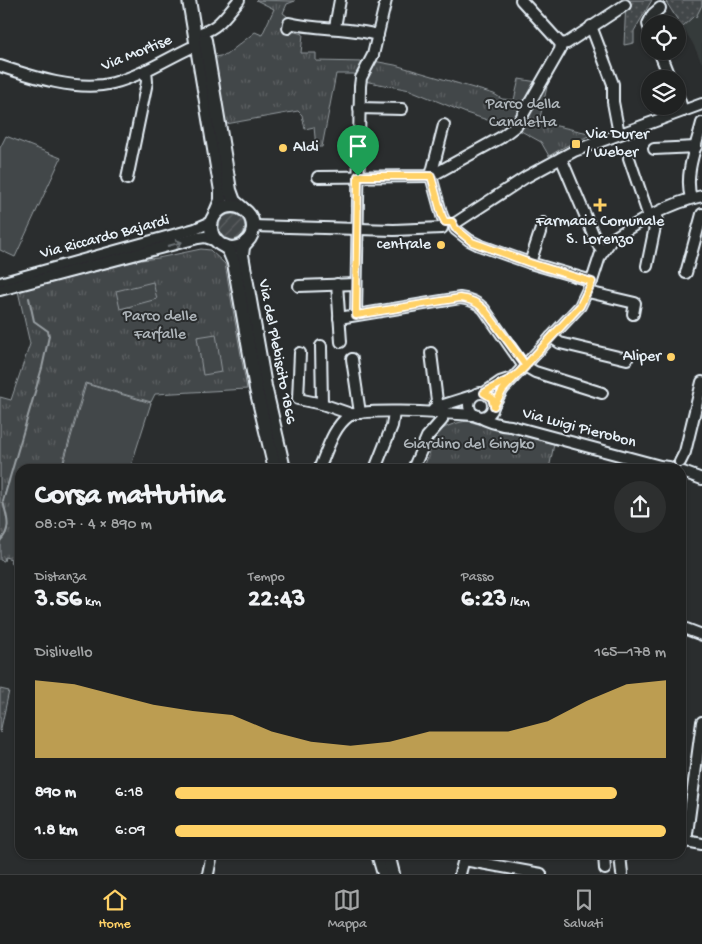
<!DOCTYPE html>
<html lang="it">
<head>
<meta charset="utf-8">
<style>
	body { margin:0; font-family:"Gochi Hand",sans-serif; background:#2d2f2f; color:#f1f3f6; height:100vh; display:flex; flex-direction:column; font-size:19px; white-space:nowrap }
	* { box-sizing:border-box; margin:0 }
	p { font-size:16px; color:#a2a4a5 }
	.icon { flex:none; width:28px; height:28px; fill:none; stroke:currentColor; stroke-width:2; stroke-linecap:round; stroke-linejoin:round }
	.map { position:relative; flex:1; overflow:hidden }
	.side { position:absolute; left:15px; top:464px; width:671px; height:395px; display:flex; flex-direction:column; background:#202222; border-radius:15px; box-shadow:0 1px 4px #0004,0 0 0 1px #3d3f40 }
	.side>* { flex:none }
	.controls { position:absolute; left:641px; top:15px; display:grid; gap:10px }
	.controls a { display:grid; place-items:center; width:45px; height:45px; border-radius:50%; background:#202222; box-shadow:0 1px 4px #0004,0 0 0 1px #3d3f40; font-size:25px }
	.pin { position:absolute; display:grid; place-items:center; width:42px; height:42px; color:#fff; margin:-51px -21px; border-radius:50% 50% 50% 0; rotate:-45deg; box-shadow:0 0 5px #0007 }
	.pin .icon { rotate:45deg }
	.round { display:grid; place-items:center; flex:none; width:52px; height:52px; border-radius:26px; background:#2d2f2f }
	.headline { display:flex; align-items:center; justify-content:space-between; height:85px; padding:0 20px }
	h1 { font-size:28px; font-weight:800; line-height:38px }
	.figures { display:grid; grid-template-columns:repeat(3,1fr); gap:8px; height:85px; padding:5px 20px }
	.figures div { display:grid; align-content:center }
	.figures b { font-size:25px; font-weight:800 }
	.figures small { font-size:14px; font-weight:400 }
	.figures p { font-size:14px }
	.chart { height:140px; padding:10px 20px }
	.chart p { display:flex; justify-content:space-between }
	.chart svg { width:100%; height:90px; margin-top:5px; fill:#ffd166; opacity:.7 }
	ul { padding:0 20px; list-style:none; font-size:16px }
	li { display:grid; grid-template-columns:80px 60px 1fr; align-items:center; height:38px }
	li i { height:12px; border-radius:6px; background:#ffd166 }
	.tabs { display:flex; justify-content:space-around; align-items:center; height:70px; border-top:1px solid #3d3f40; background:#202222; font-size:14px; color:#a2a4a5 }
	.tabs a { display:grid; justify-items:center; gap:2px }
	.tabs .selected { color:#ffd166 }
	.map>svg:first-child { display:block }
</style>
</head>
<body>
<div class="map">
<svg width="702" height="874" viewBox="0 0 702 874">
	<defs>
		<pattern id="grass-dots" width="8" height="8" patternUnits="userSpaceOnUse" patternTransform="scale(1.25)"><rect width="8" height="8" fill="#424648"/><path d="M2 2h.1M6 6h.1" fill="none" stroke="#5d6163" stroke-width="1.8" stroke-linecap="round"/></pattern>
		<pattern id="park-tufts" width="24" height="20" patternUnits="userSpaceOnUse" patternTransform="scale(1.25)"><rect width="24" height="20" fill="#424648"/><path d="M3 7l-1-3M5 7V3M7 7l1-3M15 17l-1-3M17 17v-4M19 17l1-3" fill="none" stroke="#5d6163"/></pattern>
		<pattern id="garden-furrows" width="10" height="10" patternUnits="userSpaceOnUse" patternTransform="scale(1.25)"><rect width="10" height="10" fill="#424648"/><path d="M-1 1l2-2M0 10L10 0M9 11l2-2" fill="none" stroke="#5d6163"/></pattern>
	</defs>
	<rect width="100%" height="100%" fill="#2a2d2e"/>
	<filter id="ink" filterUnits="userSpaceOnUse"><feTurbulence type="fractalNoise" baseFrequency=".02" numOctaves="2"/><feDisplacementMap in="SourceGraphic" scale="10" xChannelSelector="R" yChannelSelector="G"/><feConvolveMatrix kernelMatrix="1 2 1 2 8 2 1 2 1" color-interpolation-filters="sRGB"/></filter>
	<g filter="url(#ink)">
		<!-- built -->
		<path fill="#363a3b" d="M665 0H702V63L692 42Z"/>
		<!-- grass -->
		<g fill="url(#grass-dots)" stroke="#959ca0">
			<path d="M626 0H652L634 31V43L624 45Z"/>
			<path d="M665 0H702V5L696 17 694 16 682 27Z"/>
			<path d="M0 689 9 691 0 733Z"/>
		</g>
		<!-- park -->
		<g fill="url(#park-tufts)" stroke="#959ca0">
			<path d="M256 0 295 1 287 4 283 13 292 20 286 19 283 29 303 34 301 53H316V61L365 62 368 60 395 65 494 94 502 99 514 100 519 79 537 82 547 87 539 122 593 134 564 147 549 156 541 142 521 131 466 113 410 90 364 81 354 74H336L322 147H316L314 127 305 129 302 115 298 111 226 124 214 57 226 55 255 32 262 35 274 9Z"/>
			<path d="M201 249 210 250 225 264 247 389 155 394 151 402 85 383 61 469H20V565L10 563 11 559 5 557 4 561 0 560V397L11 400 30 344 18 291 141 260 158 258Z"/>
			<path d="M467 421 554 444 549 469H423L430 452 427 448C435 430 448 424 467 421Z"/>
		</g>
		<!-- garden -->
		<circle fill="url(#garden-furrows)" stroke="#959ca0" cx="232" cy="227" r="13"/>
		<!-- pitch -->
		<g fill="#424648" stroke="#959ca0">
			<path d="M6 136 61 158 15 257 0 250V148Z"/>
			<path d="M153 282 157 299 120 309 116 291Z"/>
			<path d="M216 334 222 372 203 375 197 337Z"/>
			<path d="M86 384 151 403 130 469H62Z"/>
		</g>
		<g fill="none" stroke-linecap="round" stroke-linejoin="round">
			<!-- stream -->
			<path stroke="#989fa3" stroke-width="2" d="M0 541C13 528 6 516 3 501L42 368 49 336 48 331 34 321 29 298"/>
			<!-- minor casing -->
			<g stroke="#e8f1f8" stroke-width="14">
				<g id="minor">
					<path d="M521 0 561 44"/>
					<path d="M591 26 613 84V102L619 134"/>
					<path d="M335 27 340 0"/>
					<path d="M288 28 289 23C318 30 349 27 378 35"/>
					<path d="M650 30 648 24 653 14 660 8"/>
					<path d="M203 32C219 28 229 11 239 0"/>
					<path d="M561 44 567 43 625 5"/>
					<path d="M659 51 670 79"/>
					<path d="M0 66C33 77 78 92 113 83 140 76 165 60 190 48L197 47"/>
					<path d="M678 96 683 111"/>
					<path d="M359 108 402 109"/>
					<path d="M444 125 431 176 442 216 445 222"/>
					<path d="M654 149 696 147"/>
					<path d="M561 158 596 241 600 248 603 250"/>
					<path d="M629 158 649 217"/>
					<path d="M318 177 431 176 500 138 517 125 560 50 561 44"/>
					<path d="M127 179 147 82 146 70"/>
					<path d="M691 198C684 174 696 147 702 123"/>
					<path d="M454 224 526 177 574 151 702 104"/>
					<path d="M253 226 394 230 442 228"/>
					<path d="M455 229 469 240 479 245 530 263 592 281"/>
					<path d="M530 263 543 223"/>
					<path d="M647 266 657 217 655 213"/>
					<path d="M686 273 702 214"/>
					<path d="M0 283 195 229 209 223 214 217"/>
					<path d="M337 284 341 342"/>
					<path d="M299 286 355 284"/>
					<path d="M0 290 198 238 205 237 217 241"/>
					<path d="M588 292 635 303 633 314"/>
					<path d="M356 315 360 86 361 78 373 55 386 0"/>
					<path d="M339 318 460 298C470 299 477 302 484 309L523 365 535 372 602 393"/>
					<path d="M551 337 560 343 627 359"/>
					<path d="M321 346 322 404"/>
					<path d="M300 353 298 399 322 404 351 414"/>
					<path d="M352 359 360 413"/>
					<circle cx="481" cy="405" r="12"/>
					<path d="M484 393 500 382 512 378"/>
					<path d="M493 406 503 389 580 306 592 281 600 256 612 239C640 221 669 203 702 196"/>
					<path d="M434 408 472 396"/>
					<path d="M478 416C488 422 499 425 511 426L660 466 669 467"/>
					<path d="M680 462 685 452 702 382"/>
					<path d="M319 469C327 451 333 427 349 416 361 407 456 414 476 415"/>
					<path d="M375 469 392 426 394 412"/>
					<path d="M413 469 427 437 442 420V416L437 401 431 353"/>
					<path d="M683 472 702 479"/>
					<path d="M681 627 702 635"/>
					<path d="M681 840 702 844"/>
					<path d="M686 841 702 722"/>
					<path d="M597 854 604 855 605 869"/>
					<path d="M620 854 622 874"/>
					<path d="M464 860 541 874"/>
					<path d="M208 874 212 854"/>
					<path d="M460 874 465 855"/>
				</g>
			</g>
			<!-- major casing -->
			<g stroke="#e8f1f8" stroke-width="16">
				<g id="major">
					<path d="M189 0 221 191V200L215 214"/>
					<path d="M205 40 230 190 234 201 242 208"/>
					<circle cx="232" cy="227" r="21"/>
					<path d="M246 242 243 247 242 255 265 386 284 469"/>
					<path d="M225 246 229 251 234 263 256 389 275 469"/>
					<path d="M378 854 384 874"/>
					<path d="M388 854 393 874"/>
				</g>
			</g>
			<!-- minor -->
			<use href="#minor" stroke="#2a2d2e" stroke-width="10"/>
			<!-- major -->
			<use href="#major" stroke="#2a2d2e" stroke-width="12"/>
		</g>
		<!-- one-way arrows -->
		<defs><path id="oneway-shaft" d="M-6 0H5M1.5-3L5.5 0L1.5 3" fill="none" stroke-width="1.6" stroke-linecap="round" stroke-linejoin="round" transform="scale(1.25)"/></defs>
		<use stroke="#6c7275" href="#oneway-shaft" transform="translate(175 244) rotate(-15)"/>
	</g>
	<g fill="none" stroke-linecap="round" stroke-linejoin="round" filter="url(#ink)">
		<!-- route casing -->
		<g stroke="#fff" stroke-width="10">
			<path id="route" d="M358 176 356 315 460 298C470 299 477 302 484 309L526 366C514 380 499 383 484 393L492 398 494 406 503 390 580 306 592 282 530 263 472 242 455 228 452 222H445L442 216 431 176H358"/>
		</g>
		<!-- route -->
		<use href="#route" stroke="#ffd166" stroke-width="6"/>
	</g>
	<!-- markers -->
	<g fill="#ffd166" stroke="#2a2d2e" stroke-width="2">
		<rect x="571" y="139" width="10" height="10" rx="2.5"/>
		<circle cx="283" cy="148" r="5"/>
		<path d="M597.5 197.5h5v5h5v5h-5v5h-5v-5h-5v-5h5z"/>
		<circle cx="441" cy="245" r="5"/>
		<circle cx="671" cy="357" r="5"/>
	</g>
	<g text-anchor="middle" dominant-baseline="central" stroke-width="4" stroke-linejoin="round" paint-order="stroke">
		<!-- street labels -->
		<g font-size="16" fill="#e8f1f8" stroke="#2a2d2e">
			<text transform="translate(137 54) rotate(-22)">Via Mortise</text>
			<text transform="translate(105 238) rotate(-15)">Via Riccardo Bajardi</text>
			<text transform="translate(276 352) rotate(79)">Via del Plebiscito 1866</text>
			<text transform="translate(579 429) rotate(15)">Via Luigi Pierobon</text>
		</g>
		<!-- park labels -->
		<g font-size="16" fill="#aeb5ba" stroke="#2a2d2e">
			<text x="523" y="105">Parco della<tspan x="523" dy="18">Canaletta</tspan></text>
			<text x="160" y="317">Parco delle<tspan x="160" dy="18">Farfalle</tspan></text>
			<text x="469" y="445">Giardino del Gingko</text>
		</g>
		<!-- poi labels -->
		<g font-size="16" fill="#e8f1f8" stroke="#2a2d2e" text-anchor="start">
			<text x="586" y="135">Via Durer<tspan x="586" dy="18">/ Weber</tspan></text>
			<text x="293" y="148">Aldi</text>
			<text x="600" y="222" text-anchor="middle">Farmacia Comunale<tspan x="600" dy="18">S. Lorenzo</tspan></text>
			<text x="431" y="245" text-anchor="end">centrale</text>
			<text x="661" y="357" text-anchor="end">Aliper</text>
		</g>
	</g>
</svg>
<div class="controls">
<a><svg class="icon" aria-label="locate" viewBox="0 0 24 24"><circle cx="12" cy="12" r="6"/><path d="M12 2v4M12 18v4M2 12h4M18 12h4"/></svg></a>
<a><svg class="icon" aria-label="layers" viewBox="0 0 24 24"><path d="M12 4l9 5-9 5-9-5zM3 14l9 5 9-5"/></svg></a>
</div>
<div class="pin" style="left:358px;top:176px;background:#1e9e55"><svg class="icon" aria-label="arrive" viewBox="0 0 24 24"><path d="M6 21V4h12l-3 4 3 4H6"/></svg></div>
<section class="side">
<div class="headline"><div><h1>Corsa mattutina</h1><p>08:07 · 4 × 890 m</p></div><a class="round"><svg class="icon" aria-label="share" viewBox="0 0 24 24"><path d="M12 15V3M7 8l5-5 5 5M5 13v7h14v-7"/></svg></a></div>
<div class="figures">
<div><p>Distanza</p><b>3.56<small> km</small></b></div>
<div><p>Tempo</p><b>22:43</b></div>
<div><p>Passo</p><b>6:23<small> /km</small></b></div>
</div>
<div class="chart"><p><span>Dislivello</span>165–178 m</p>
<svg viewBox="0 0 160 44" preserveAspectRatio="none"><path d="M0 44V6L10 8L20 13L30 18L40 21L50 23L60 31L70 36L80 38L90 36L100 31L110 31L120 31L130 26L140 16L150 8L160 6V44z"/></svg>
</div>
<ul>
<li><b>890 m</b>6:18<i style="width:90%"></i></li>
<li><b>1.8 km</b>6:09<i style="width:100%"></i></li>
</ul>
</section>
</div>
<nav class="tabs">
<a class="selected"><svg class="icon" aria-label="home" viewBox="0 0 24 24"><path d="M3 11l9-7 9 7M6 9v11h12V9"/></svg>Home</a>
<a><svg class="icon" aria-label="map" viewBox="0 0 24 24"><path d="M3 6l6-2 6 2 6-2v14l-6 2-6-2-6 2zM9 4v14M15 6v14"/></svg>Mappa</a>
<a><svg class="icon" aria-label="saved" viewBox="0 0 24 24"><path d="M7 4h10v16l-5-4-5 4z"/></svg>Salvati</a>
</nav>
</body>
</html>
